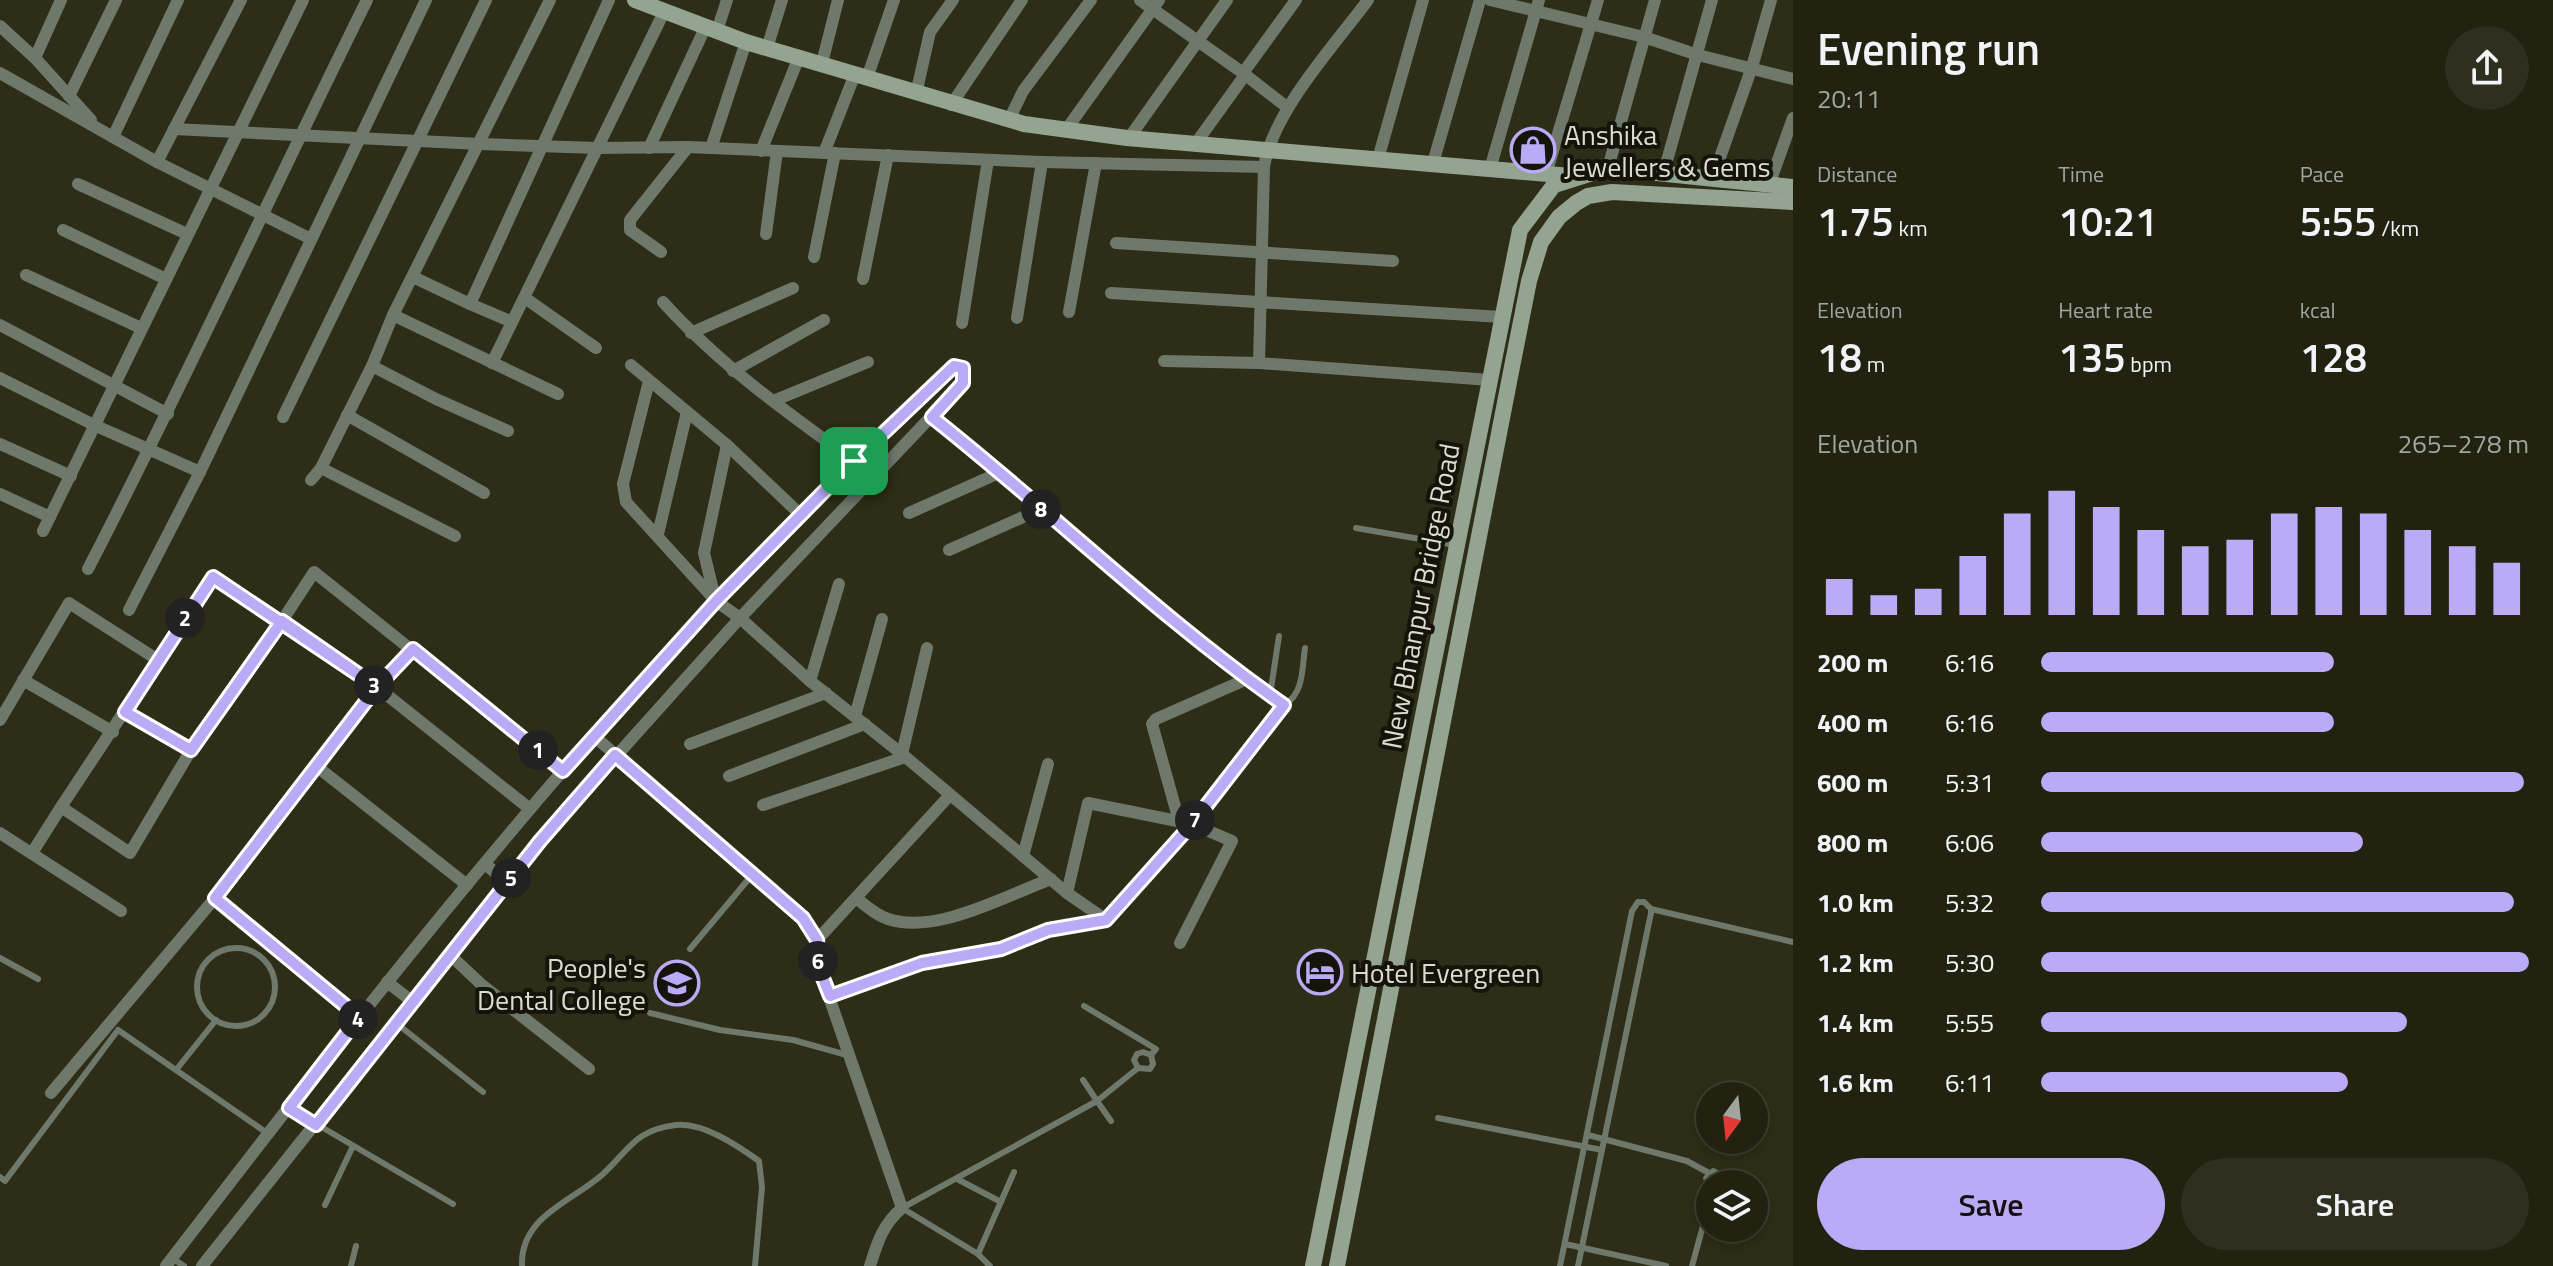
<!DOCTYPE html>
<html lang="en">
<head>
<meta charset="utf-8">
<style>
	body { margin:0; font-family:"Titillium Web",sans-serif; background:#2e2f1f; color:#f1f3f6; height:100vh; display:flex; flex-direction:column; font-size:30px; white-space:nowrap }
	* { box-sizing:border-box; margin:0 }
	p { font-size:26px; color:#a2a49f }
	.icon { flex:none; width:44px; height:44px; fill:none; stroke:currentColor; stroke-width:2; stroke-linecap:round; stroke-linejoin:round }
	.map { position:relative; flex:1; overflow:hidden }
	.sheet { display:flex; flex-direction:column; background:#221; width:760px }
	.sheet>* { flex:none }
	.needle { width:52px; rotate:195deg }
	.tools { position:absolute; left:1696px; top:1082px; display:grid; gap:16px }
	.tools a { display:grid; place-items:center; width:72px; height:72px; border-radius:50%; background:#221; box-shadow:0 4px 12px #0003,0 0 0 2px #3f3f31; font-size:40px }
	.pin { position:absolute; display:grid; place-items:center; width:68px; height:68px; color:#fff; margin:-34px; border-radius:16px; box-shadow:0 4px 12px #0006 }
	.km { position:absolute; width:40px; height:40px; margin:-20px; border-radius:50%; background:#222; color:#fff; font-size:22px; line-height:40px; text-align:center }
	.round { display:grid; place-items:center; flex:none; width:84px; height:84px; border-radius:42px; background:#2e2f1f }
	.head { display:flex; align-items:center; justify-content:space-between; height:136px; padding:0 24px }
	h1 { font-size:44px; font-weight:600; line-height:60px }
	.figures { display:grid; grid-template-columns:repeat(3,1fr); gap:12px; height:136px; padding:8px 24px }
	.figures div { display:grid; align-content:center }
	.figures b { font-size:40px; font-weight:600 }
	.figures small { font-size:22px; font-weight:400 }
	.figures p { font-size:22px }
	.chart { height:224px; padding:16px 24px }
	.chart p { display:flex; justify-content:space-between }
	.chart svg { width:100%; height:144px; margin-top:8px; stroke:#bbaaf6; stroke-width:6 }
	.primary-button { display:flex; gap:16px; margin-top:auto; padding:16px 24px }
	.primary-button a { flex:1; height:92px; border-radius:48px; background:#bbaaf6; color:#111; font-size:32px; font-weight:600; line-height:92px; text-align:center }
	.primary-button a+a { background:#2e2f1f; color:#f1f3f6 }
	ul { padding:0 24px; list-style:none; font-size:26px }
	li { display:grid; grid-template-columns:128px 96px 1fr; align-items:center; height:60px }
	li i { height:20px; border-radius:10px; background:#bbaaf6 }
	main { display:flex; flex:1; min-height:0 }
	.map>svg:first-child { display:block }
</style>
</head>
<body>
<main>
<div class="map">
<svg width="1793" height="1266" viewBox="0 0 1793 1266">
	<rect width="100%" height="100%" fill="#2e2d17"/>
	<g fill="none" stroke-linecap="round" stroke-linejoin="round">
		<!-- lane -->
		<g stroke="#6e796c" stroke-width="6">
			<path d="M1356 528 1455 545"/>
			<path d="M1270 695 1279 636"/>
			<path d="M1284 705C1304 694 1302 668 1305 648"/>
			<path d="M215 898 359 1017"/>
			<path d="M1651 909 1793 942"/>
			<circle cx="236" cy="987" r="39"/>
			<path d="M690 949 752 875"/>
			<path d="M0 958 38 979"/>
			<path d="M650 1013 720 1030 793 1040 847 1055"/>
			<path d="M396 1023 483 1092"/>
			<path d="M1138 1068 1134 1060 1137 1054 1143 1052 1151 1055"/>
			<path d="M176 1070 216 1020"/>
			<path d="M1083 1080 1097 1101 1138 1068 1150 1069 1153 1064 1151 1055 1156 1049 1084 1006"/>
			<path d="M289 1108 453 1204"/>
			<path d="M1438 1118 1602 1150"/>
			<path d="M1588 1135 1687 1161 1709 1173"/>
			<path d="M0 1177 5 1181 118 1030 267 1133"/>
			<path d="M957 1179 1001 1202"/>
			<path d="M1710 1185 1706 1178 1713 1171 1721 1175 1720 1184"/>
			<path d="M325 1205 353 1146"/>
			<path d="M902 1208 1097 1101 1111 1121"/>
			<path d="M902 1208 978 1254 990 1266"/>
			<path d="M1565 1244 1666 1266"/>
			<path d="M978 1254 1014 1172"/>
			<path d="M172 1258 184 1266"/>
			<path d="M351 1266 356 1246"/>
			<path d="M522 1266C520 1216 572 1202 603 1174 630 1149 635 1130 676 1125 703 1122 738 1146 759 1161L762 1187 755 1266"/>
			<path d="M1560 1266 1632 911 1638 902H1644L1651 909V913L1578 1266"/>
			<path d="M1692 1266 1710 1200"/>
		</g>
		<!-- street -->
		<g stroke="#6e796c" stroke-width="12">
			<path d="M1140 0 1243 73 1288 108"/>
			<path d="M1490 0 1644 37 1698 55 1793 79"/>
			<path d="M0 26 35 58 91 120"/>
			<path d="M717 31 727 0"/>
			<path d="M767 48 782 0"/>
			<path d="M35 58 61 0"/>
			<path d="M822 63 838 0"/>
			<path d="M0 73 157 162 311 239"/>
			<path d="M1243 73 1296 0"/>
			<path d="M867 78 894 0"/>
			<path d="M916 94 930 32 953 0"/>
			<path d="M69 96 116 0"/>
			<path d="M951 105 1022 0"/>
			<path d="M1009 120 1023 91 1091 0"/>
			<path d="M174 129 480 144 597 148 688 147 1042 162 1264 167"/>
			<path d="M1066 130 1159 0"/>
			<path d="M113 137 178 0"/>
			<path d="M1129 138 1227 0"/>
			<path d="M1196 143 1245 75"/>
			<path d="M649 148 705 28"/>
			<path d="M711 148 746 42"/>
			<path d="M761 151 799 57"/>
			<path d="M824 153 855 74"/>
			<path d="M1378 159 1423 0"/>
			<path d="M157 162 241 0"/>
			<path d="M1433 163 1480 0"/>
			<path d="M1608 168 1655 0"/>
			<path d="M1490 169 1539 0"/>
			<path d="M1546 174 1598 0"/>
			<path d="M1663 175 1712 0"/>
			<path d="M1712 180 1752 67 1771 0"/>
			<path d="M78 184 187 234"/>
			<path d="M1769 185 1793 118"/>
			<path d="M63 230 166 279"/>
			<path d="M766 234 777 151"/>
			<path d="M1116 243 1393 261"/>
			<path d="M661 252 630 230V220L688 147"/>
			<path d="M814 257 835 153"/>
			<path d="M26 275 141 328"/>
			<path d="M413 277 470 304"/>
			<path d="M863 279 888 155"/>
			<path d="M1111 293 1502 317"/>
			<path d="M525 298 596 348"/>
			<path d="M663 302C719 364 786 412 854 461"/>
			<path d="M1069 312 1096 163"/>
			<path d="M393 315 558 394"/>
			<path d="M1017 318 1042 162"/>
			<path d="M512 322 470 304 609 0"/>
			<path d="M962 323 988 160"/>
			<path d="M0 325 168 414"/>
			<path d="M691 333 793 288"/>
			<path d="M1164 361 1259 363 1490 380"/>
			<path d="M492 363 664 12"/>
			<path d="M1259 363 1264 167C1273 111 1334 46 1368 0"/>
			<path d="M631 365 727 445 801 515"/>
			<path d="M372 366 436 399 508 431"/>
			<path d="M733 371 824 320"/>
			<path d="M0 378 94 425 200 472"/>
			<path d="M649 381 623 484 626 502 716 601 740 618 810 681 902 754 1067 893 1106 920 1192 824 1284 705C1160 618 1051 511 932 417"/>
			<path d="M773 401 868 362"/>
			<path d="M347 415 484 493"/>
			<path d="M283 417 486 0"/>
			<path d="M0 444 71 476"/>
			<path d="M321 468 455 536"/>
			<path d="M311 480 321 468 372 366 393 315 550 0"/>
			<path d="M0 494 50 517"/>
			<path d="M909 513 1001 472"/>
			<path d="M43 531 303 0"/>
			<path d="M658 534 687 412"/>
			<path d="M949 550 1041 509"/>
			<path d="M88 569C185 382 273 189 367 0"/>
			<path d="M715 598 704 553 727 445"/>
			<path d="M129 610 200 472 426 0"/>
			<path d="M23 680 113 732"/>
			<path d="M810 681 839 584"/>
			<path d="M125 712 191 750"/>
			<path d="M855 716 882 619"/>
			<path d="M0 720 69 603 158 660"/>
			<path d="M594 736 803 918C819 937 814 946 819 968L902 1208C883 1224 877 1243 870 1266"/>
			<path d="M690 744 826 693"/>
			<path d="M902 754 927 648"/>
			<path d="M315 765 467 885"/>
			<path d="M729 776 865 724"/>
			<path d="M763 805 905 757"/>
			<path d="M530 809 377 687 282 621 314 572 563 771"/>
			<path d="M1179 821 1152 724 1156 719 1247 679"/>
			<path d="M0 833 121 911"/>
			<path d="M32 853 61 807 130 853 191 750 282 621 213 577 61 807"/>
			<path d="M1023 856 1048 764"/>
			<path d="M485 864 507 882"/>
			<path d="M1067 893 1088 803 1192 824 1232 841 1180 943"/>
			<path d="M856 898C866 906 876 915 888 919 936 935 1005 896 1051 879"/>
			<path d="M817 940 950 795"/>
			<path d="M449 954 482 985 589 1069"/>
			<path d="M387 982 413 1002"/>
			<path d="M830 996 922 963 1001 949 1048 930 1106 920"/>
			<path d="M51 1093 215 898 377 687 413 649"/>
			<path d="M166 1266C300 1091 435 918 579 752 696 616 824 489 954 366L963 368V383L740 618 540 841 202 1266"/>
		</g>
		<!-- secondary -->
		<g stroke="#93a590" stroke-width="16">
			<path d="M635 0 746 42 1024 124 1127 138 1571 176"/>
			<path d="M1313 1266 1520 230 1554 185 1608 168 1793 187"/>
			<path d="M1337 1266 1510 377 1529 281 1541 242 1559 217 1576 203 1588 196 1612 192 1793 202"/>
		</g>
	</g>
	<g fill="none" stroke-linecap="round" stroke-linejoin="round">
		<!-- route casing -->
		<g stroke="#fff" stroke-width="16">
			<path id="route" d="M854 461 716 601 563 771 413 649 377 687 213 577 125 712 191 750 282 621 377 687 215 898 359 1017 289 1108 316 1125 540 841 615 755 803 918 817 940 819 968 830 996 922 963 1001 949 1048 930 1106 920 1192 824 1284 705C1160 618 1051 511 932 417L963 383V368L954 366 854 461"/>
		</g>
		<!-- route -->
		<use href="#route" stroke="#bbaaf6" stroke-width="10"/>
	</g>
	<!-- icons -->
	<defs>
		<g id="shop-ring" transform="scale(2.3)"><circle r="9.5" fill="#15140b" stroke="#bbaaf6" stroke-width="1.5"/><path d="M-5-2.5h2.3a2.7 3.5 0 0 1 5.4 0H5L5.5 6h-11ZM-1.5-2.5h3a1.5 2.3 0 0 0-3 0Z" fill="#bbaaf6"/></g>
		<g id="hotel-ring" transform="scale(2.3)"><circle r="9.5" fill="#15140b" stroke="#bbaaf6" stroke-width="1.5"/><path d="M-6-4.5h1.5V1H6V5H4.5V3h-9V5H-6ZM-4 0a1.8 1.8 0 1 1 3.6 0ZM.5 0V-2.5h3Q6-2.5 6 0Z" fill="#bbaaf6"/></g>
		<g id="university-ring" transform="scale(2.3)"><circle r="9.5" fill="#15140b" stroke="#bbaaf6" stroke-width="1.5"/><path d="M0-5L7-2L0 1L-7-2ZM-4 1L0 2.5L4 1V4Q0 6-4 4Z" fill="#bbaaf6"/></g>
	</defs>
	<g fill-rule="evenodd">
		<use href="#shop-ring" x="1533" y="150"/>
		<use href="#hotel-ring" x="1320" y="972"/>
		<use href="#university-ring" x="677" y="983"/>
	</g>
	<g text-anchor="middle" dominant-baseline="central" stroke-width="8" stroke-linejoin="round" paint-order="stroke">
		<!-- poi labels -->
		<g font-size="28" fill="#ddddcf" stroke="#15140b" text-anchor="start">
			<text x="1564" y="134">Anshika<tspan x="1564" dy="32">Jewellers &amp; Gems</tspan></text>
			<text x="646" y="967" text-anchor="end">People's<tspan x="646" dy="32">Dental College</tspan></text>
			<text x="1351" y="972">Hotel Evergreen</text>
		</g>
		<!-- street labels -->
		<g font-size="28" fill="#ddddcf" stroke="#15140b">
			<text transform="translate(1420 596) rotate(-79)">New Bhanpur Bridge Road</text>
		</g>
	</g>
</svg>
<div class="tools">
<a><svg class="needle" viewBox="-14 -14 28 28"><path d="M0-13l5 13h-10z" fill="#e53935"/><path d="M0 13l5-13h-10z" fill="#a2a49f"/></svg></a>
<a><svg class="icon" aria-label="layers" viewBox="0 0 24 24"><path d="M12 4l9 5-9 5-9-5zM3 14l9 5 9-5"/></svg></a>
</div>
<div class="pin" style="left:854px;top:461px;background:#1e9e55"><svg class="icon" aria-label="arrive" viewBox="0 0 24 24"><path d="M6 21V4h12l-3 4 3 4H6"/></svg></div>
<b class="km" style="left:538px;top:750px">1</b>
<b class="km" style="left:185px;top:618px">2</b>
<b class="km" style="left:374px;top:685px">3</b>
<b class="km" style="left:358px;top:1019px">4</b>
<b class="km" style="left:511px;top:878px">5</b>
<b class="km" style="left:818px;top:961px">6</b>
<b class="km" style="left:1195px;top:820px">7</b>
<b class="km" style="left:1041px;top:509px">8</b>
</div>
<section class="sheet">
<div class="head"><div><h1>Evening run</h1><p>20:11</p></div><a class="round"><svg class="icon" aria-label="share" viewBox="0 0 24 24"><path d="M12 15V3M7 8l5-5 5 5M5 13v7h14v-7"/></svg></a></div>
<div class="figures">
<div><p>Distance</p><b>1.75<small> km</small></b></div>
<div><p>Time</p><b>10:21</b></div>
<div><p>Pace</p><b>5:55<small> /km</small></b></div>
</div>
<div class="figures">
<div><p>Elevation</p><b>18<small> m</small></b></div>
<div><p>Heart rate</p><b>135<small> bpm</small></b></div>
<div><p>kcal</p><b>128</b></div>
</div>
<div class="chart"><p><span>Elevation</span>265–278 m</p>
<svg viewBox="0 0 160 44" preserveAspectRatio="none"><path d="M5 44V33M15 44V38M25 44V36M35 44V26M45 44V13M55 44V6M65 44V11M75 44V18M85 44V23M95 44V21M105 44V13M115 44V11M125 44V13M135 44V18M145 44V23M155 44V28"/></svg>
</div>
<ul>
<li><b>200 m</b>6:16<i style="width:60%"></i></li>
<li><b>400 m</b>6:16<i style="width:60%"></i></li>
<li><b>600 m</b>5:31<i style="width:99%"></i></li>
<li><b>800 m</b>6:06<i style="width:66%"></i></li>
<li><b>1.0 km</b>5:32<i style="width:97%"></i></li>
<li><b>1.2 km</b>5:30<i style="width:100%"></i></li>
<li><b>1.4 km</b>5:55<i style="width:75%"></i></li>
<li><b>1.6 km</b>6:11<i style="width:63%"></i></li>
</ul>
<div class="primary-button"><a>Save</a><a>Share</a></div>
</section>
</main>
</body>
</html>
